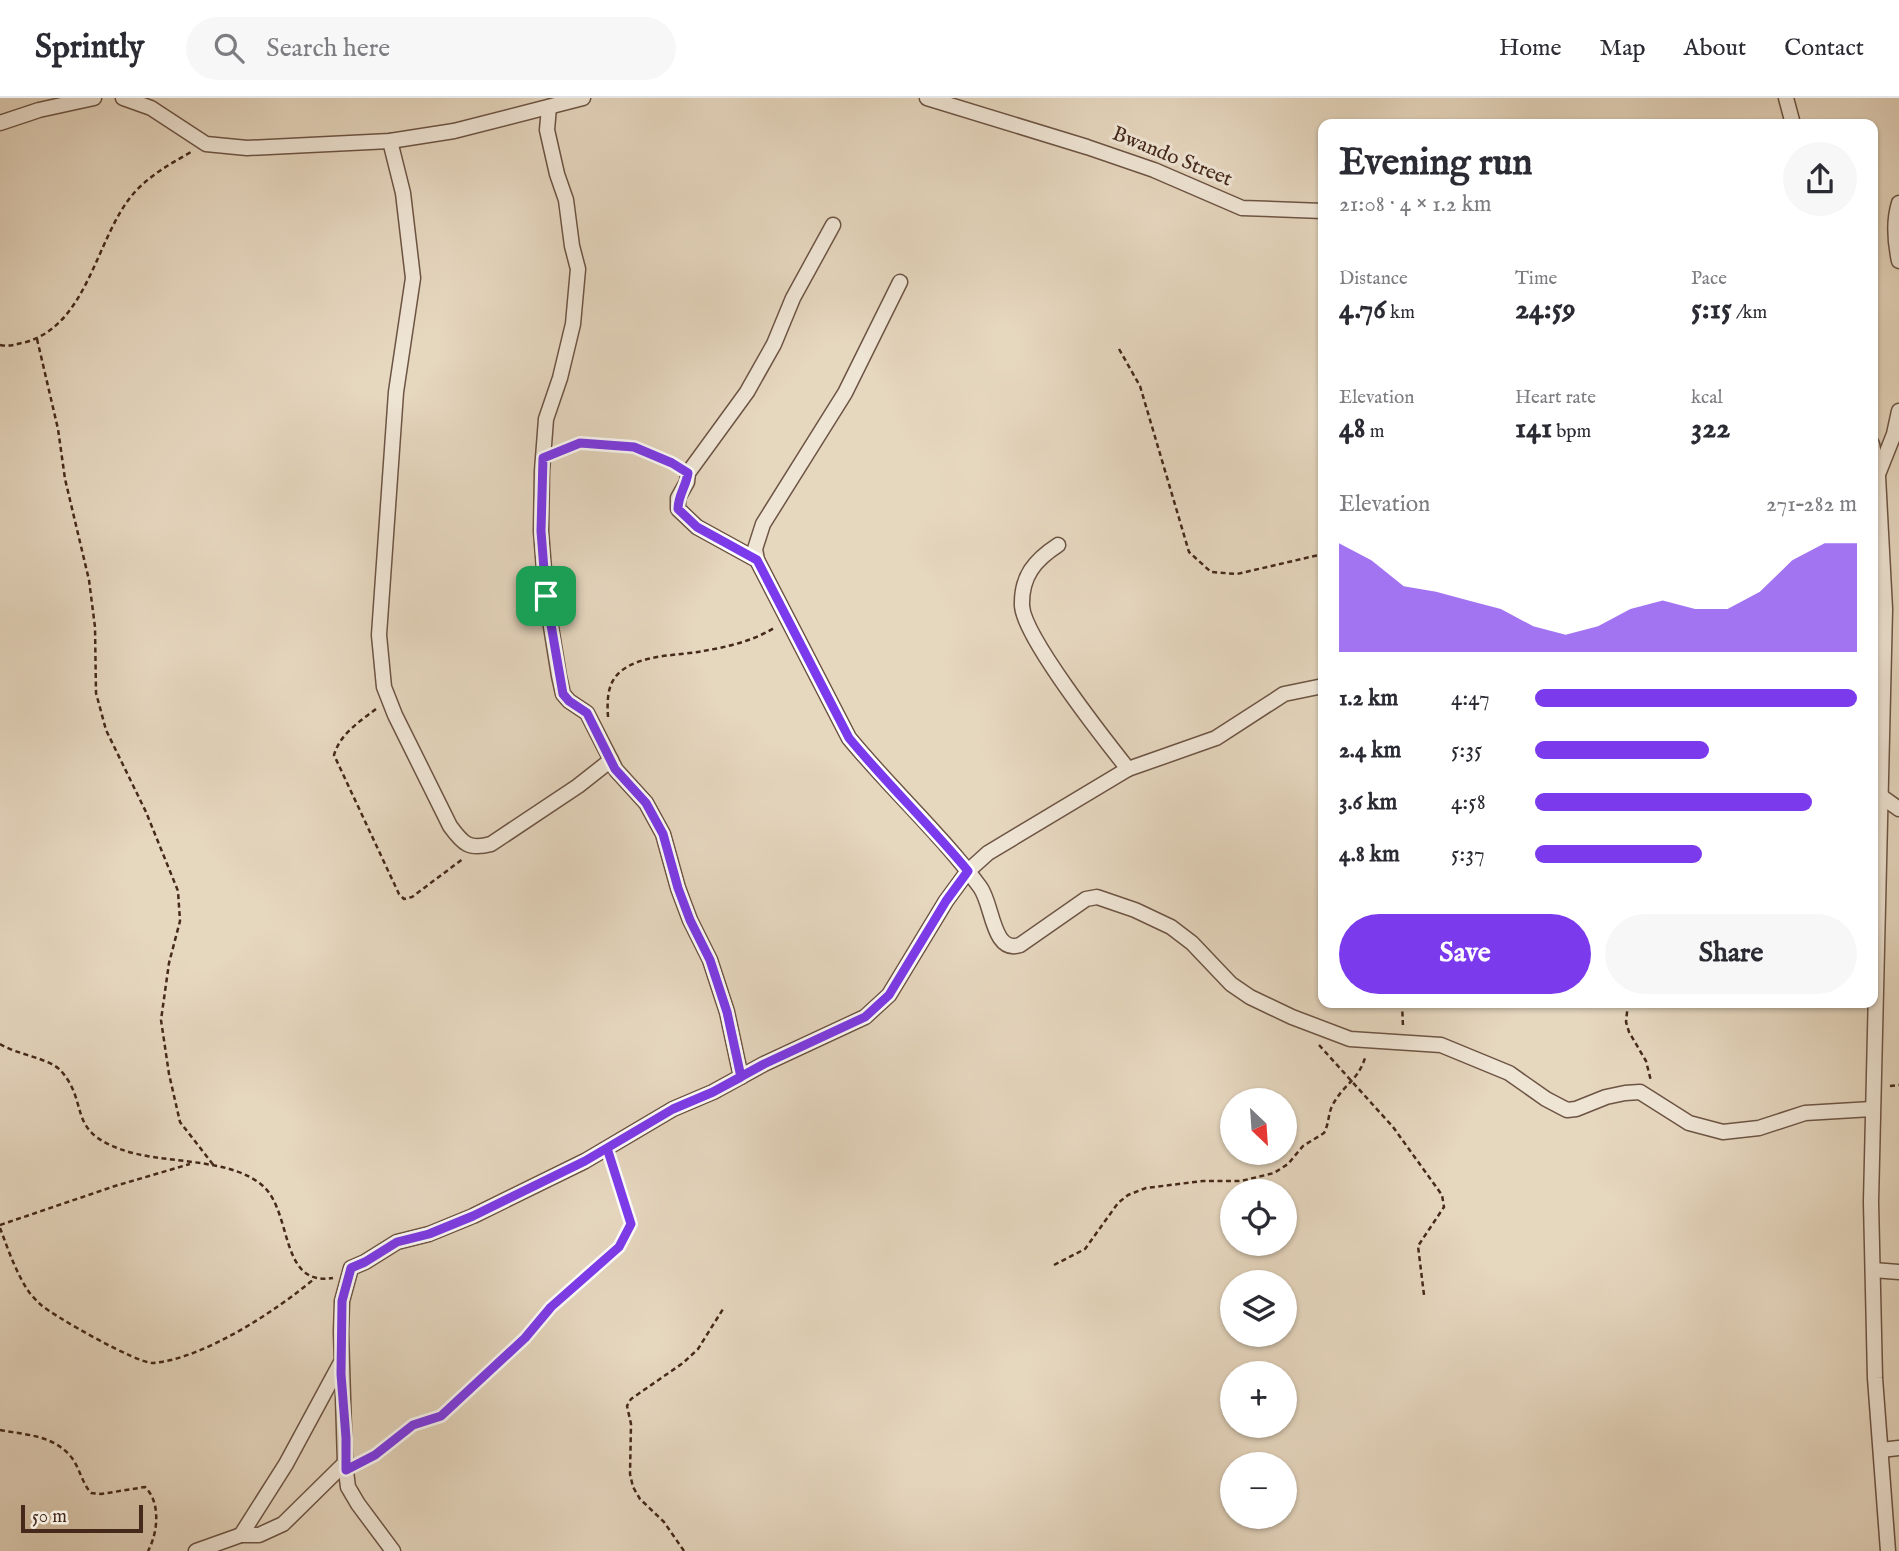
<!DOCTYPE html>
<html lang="en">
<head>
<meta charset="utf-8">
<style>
	body { margin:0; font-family:"IM FELL English",serif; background:#f7f7f7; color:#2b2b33; height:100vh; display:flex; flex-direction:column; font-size:26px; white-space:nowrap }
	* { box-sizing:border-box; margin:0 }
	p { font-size:23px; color:#7c7c81 }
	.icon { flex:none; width:38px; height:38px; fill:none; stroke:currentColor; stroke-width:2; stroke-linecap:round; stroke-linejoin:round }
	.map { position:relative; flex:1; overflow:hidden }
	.details { position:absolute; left:1318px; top:21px; width:560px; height:889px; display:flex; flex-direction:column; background:#fff; border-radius:14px; box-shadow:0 2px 5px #0004 }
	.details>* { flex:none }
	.needle { width:46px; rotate:155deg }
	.buttons { position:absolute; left:1220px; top:990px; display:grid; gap:14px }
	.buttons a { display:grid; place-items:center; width:77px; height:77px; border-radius:50%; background:#fff; box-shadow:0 2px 5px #0004; font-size:35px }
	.scale { position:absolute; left:21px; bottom:18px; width:122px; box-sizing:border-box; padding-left:7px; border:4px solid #45291b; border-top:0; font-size:19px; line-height:24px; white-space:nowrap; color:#45291b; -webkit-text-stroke:5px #efe5d5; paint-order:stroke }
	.pin { position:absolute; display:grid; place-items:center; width:60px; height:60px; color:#fff; margin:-30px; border-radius:14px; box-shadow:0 4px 10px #0006 }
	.round { display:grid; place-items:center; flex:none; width:74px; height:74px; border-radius:37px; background:#f7f7f7 }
	.headline { display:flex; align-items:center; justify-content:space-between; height:119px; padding:0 21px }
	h1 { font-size:38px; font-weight:700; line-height:52px }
	.stats { display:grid; grid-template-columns:repeat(3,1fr); gap:10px; height:119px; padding:7px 21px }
	.stats div { display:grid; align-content:center }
	.stats b { font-size:30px; font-weight:700 }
	.stats small { font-size:19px; font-weight:400 }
	.stats p { font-size:19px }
	.chart { height:196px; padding:14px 21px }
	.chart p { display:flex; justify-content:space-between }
	.chart svg { width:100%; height:126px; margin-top:7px; fill:#7c3aed; opacity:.7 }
	.primary-button { display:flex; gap:14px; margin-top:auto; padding:14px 21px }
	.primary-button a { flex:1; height:80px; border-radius:42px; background:#7c3aed; color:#fff; font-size:28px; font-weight:700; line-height:80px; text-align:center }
	.primary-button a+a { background:#f7f7f7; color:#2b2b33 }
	ul { padding:0 21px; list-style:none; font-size:23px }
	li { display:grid; grid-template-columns:112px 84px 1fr; align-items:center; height:52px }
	li i { height:18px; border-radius:9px; background:#7c3aed }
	header { display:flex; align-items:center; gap:42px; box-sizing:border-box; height:98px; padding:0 35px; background:#fff; border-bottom:2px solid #e1e1e2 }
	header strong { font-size:33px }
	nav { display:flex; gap:38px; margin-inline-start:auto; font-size:24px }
	.search { width:490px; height:63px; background:#f7f7f7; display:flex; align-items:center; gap:18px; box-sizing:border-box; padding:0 24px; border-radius:38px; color:#7c7c81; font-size:26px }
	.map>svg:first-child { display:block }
</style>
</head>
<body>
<header>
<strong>Sprintly</strong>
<div class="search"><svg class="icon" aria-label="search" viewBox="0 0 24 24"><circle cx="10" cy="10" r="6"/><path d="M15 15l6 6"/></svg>Search here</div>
<nav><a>Home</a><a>Map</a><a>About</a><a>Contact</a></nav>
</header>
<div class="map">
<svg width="1899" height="1453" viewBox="0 0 1899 1453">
	<rect width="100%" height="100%" fill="#e6d7bf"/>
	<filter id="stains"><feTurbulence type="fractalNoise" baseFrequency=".00286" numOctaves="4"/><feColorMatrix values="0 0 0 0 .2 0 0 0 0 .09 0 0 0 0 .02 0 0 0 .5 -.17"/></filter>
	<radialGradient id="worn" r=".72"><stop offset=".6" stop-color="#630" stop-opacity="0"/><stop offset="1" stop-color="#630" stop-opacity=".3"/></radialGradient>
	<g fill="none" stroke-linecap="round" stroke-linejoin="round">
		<!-- street casing -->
		<g stroke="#6d5444" stroke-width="17">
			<g id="street">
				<path d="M123 0 151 10 206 46 247 50 390 43 454 33 583 0"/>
				<path d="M927 0 1087 49 1154 72 1242 110 1323 113"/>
				<path d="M1786 0 1793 26"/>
				<path d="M549 9 547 32 557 76 566 102 572 148 578 171 573 226 560 280 546 321 542 373 541 433 546 498 559 578 563 596 569 603 587 615 616 672 646 705 663 736 678 790 690 822 710 862 727 914 741 979"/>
				<path d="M0 25 39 12 94 0"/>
				<path d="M390 43 403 95 413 180 396 294 379 537 384 589 395 617 450 728C463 746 469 752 491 746L578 688 611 662"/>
				<path d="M1899 105C1893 124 1895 144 1899 163"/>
				<path d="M900 184 845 295 763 426 755 451 757 462 849 640C891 691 940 735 980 789 993 806 992 856 1020 847L1086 801 1097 799 1135 812 1171 829 1192 845 1231 886 1250 899 1292 919 1350 941 1441 947 1509 975 1546 1001 1567 1012 1576 1011 1606 999 1625 995 1640 994 1689 1025 1723 1034 1759 1030 1805 1015 1872 1011"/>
				<path d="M1872 346 1878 378 1885 511 1871 1104 1875 1280 1888 1453"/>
				<path d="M1879 374 1894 336 1899 313"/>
				<path d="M1058 447C1035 462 1021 478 1022 508 1024 539 1105 642 1128 671"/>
				<path d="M757 462 697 429 678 411V400L687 384 688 375 747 294 774 246 793 200 833 127"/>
				<path d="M1882 699 1899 711"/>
				<path d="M1873 1172 1899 1174"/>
				<path d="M1881 1352 1899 1350"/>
				<path d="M241 1437 286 1366 340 1266"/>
				<path d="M196 1453 241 1437H259L283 1426 345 1365"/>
				<path d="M393 1453 358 1406 348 1389 345 1365 341 1234 342 1203 351 1170 365 1164 397 1144 429 1136 473 1118 585 1063 673 1011 713 994 764 966 865 919 889 897 946 803 968 773 988 755 1128 671 1216 640 1284 596 1323 588"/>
			</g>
		</g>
		<!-- path -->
		<g stroke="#45291b" stroke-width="2.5" stroke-dasharray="5 3.5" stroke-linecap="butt">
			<path d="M37 241 58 331 65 381 89 482 95 529 96 595 106 632 146 714 178 793 180 823 169 865 161 922 169 976 180 1024 215 1069"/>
			<path d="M0 247C10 249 17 246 26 244 89 226 96 138 134 95 150 77 170 66 191 54"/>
			<path d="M1119 251 1140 288 1189 454 1211 474 1237 476 1323 456"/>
			<path d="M559 353C591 339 648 348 677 368"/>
			<path d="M376 611C359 624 340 636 334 657L399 796 404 801 412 799 464 760"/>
			<path d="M608 619C607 603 607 585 620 574 641 556 677 558 703 553 727 549 753 543 774 530"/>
			<path d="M1402 905 1403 929"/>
			<path d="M1628 905 1626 924 1629 934 1646 963 1651 983"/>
			<path d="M0 946C17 957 51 960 62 974 89 1006 67 1032 120 1051 162 1067 229 1058 263 1088 293 1115 279 1189 333 1180"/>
			<path d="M1319 947 1393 1029 1442 1097 1444 1109 1418 1148 1424 1197"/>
			<path d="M1890 988 1899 987"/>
			<path d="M0 1127 115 1088 190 1066"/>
			<path d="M0 1130C8 1151 16 1175 29 1194 32 1198 36 1202 40 1206 53 1218 138 1266 153 1265 203 1261 276 1213 314 1181"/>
			<path d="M1054 1167 1085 1151 1118 1105 1128 1097 1146 1090 1203 1083H1241L1274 1075 1288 1066 1303 1048 1324 1035C1329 1026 1328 1017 1332 1008 1344 985 1358 984 1366 957"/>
			<path d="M0 1332C26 1337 54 1337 72 1360 80 1371 82 1385 91 1395L101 1396 145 1389C161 1404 158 1435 148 1453"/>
			<path d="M361 1364 395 1342 413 1327 441 1318 525 1240 551 1209 619 1148 631 1126 612 1064"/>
			<path d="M684 1453 664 1424 640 1401 633 1389 630 1376 631 1326 627 1308 631 1301 683 1265 698 1251 723 1211"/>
		</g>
		<!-- street -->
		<use href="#street" stroke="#efe5d5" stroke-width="14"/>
	</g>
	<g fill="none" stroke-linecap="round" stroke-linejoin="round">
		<!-- route casing -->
		<g stroke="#fff" stroke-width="14">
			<path id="route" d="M546 498 563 596 569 603 587 615 615 671 646 705 663 736 678 790 690 822 710 862 727 914 741 979 713 994 673 1011 585 1063 473 1118 429 1136 397 1144 365 1164 351 1170 342 1203 341 1276 346 1340V1372L375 1357 413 1327 441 1318 525 1240 551 1209 619 1149 631 1126 607 1050 673 1011 713 994 764 966 865 919 889 897 946 803 968 773C930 727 887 686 849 640L757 462 697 429 678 411C678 397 686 389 688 375L672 365 634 349 580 345 543 360 541 433 546 498"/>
		</g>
		<!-- route -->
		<use href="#route" stroke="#7c3aed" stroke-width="9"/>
	</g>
	<g text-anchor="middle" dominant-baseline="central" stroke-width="6" stroke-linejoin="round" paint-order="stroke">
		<!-- street labels -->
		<g font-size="21" fill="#45291b" stroke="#efe5d5">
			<text transform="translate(1172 59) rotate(22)">Bwando Street</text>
		</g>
	</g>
	<rect width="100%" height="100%" filter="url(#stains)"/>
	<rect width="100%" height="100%" fill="url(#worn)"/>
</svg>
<div class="buttons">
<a><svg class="needle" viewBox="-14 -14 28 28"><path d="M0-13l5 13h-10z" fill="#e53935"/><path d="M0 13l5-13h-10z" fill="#7c7c81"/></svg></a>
<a><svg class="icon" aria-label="locate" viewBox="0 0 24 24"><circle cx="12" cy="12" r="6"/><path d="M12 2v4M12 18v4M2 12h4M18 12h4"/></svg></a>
<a><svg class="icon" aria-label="layers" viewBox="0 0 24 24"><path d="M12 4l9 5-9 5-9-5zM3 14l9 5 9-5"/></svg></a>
<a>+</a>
<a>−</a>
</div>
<div class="scale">50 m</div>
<div class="pin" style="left:546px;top:498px;background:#1e9e55"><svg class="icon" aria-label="arrive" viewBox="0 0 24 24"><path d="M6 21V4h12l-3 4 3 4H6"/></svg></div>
<section class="details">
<div class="headline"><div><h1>Evening run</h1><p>21:08 · 4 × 1.2 km</p></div><a class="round"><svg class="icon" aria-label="share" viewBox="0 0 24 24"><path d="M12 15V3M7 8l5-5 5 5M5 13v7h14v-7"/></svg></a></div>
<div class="stats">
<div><p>Distance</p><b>4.76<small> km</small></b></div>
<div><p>Time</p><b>24:59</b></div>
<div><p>Pace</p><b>5:15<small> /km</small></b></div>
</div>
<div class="stats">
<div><p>Elevation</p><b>48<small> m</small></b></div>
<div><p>Heart rate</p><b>141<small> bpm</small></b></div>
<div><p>kcal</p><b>322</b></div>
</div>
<div class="chart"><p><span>Elevation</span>271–282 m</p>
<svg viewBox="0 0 160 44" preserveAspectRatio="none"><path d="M0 44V6L10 12L20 21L30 23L40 26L50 29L60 35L70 38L80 35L90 29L100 26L110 29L120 29L130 23L140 12L150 6L160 6V44z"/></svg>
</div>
<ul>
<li><b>1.2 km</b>4:47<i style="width:100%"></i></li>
<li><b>2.4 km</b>5:35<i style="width:54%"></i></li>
<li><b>3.6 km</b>4:58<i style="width:86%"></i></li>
<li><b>4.8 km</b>5:37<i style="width:52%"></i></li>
</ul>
<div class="primary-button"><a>Save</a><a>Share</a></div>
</section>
</div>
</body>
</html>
